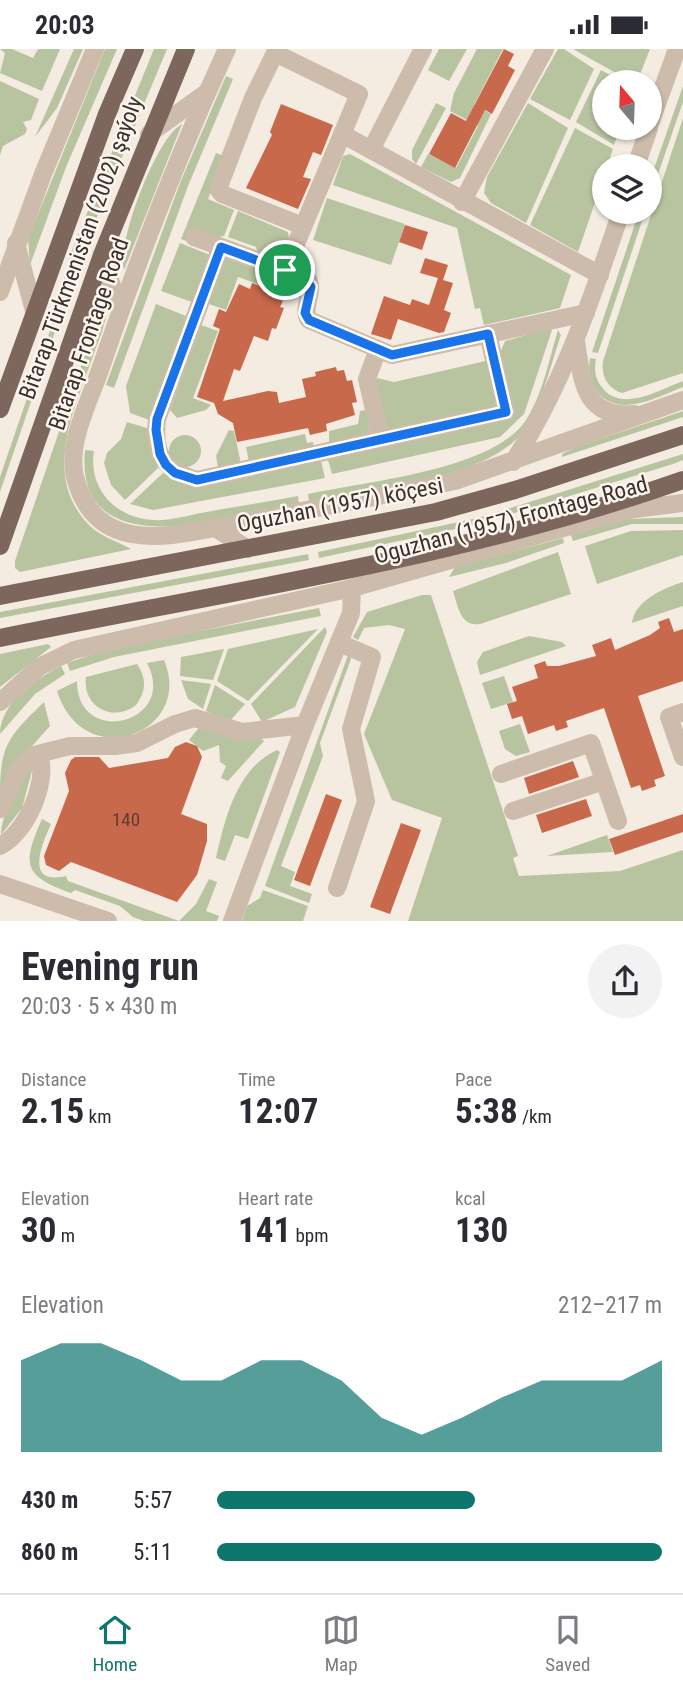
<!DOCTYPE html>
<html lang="en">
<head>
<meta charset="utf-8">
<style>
	body { margin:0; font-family:"Roboto Condensed",sans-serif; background:#f2f2f3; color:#2b2b33; height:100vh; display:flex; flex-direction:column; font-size:26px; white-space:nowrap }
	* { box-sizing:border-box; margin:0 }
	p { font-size:23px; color:#7c7c81 }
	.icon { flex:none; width:38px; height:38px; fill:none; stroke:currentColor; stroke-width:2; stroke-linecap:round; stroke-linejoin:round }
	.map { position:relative; height:872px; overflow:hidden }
	.panel { display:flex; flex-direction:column; background:#fff; flex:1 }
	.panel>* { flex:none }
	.needle { width:46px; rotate:341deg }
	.controls { position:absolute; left:592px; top:21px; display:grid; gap:14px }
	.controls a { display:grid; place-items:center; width:70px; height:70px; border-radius:50%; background:#fff; box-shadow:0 2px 5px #0004; font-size:35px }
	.pin { position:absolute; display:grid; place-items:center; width:60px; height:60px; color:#fff; margin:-30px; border:4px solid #fff; border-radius:50%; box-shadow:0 2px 7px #0007 }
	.round { display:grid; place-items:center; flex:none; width:74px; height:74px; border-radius:37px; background:#f2f2f3 }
	.head { display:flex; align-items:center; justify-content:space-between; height:119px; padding:0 21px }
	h1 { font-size:38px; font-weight:700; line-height:52px }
	.stats { display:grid; grid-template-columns:repeat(3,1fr); gap:10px; height:119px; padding:7px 21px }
	.stats div { display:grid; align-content:center }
	.stats b { font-size:35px; font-weight:700 }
	.stats small { font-size:19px; font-weight:400 }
	.stats p { font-size:19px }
	.chart { height:196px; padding:14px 21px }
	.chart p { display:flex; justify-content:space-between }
	.chart svg { width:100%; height:126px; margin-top:7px; fill:#0f766e; opacity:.7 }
	ul { padding:0 21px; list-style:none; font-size:23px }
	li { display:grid; grid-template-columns:112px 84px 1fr; align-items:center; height:52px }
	li i { height:18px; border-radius:9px; background:#0f766e }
	.status { display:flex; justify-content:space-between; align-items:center; height:49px; padding:0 35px; background:#fff; direction:ltr }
	.status svg { height:19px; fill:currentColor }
	.dock { display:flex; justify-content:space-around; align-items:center; height:98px; border-top:2px solid #e1e1e2; background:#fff; font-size:19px; color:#7c7c81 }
	.dock a { display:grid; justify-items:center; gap:4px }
	.dock .active { color:#0f766e }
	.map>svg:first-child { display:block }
</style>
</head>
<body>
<div class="status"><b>20:03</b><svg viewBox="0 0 49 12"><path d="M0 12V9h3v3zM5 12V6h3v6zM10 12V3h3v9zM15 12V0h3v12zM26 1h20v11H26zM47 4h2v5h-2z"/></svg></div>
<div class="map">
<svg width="683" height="872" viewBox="0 0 683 872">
	<rect width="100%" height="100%" fill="#f4ebe1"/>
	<!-- green -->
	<g fill="#b8c4a0">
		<path d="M0 0H12L33 9 38 0H60L42 42 0 24 5 4Z"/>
		<path d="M74 0H83L57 59 35 88Z"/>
		<path d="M105 0H117L66 118 30 216 28 190Z"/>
		<path d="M154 0H167L82 204 0 443V428L48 288 72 201Z"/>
		<path d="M439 0H467L449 32 428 21Z"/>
		<path d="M477 0H503L474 56 491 65 460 129 451 133 421 118 428 105 456 119 478 77 450 62 454 44Z"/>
		<path d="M558 0H564L594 20 570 71 530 50Z"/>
		<path d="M573 0H650L637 33H632Z"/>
		<path d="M601 21 623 33H604V79H620L614 96 576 73Z"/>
		<path d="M226 27 233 30 188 137 114 339 106 336 180 134Z"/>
		<path d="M0 32 39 50 31 71 23 73 27 80 25 85 3 97 0 106Z"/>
		<path d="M683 37V53L649 151V134Z"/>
		<path d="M436 54 446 59 416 115 412 110V101Z"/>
		<path d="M528 54 568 79 526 174 491 154 484 144 487 128Z"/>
		<path d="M683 69V324L622 344C607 339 601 327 603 312Z"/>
		<path d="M182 75 124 221C116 194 157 87 182 75Z"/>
		<path d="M575 79 613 100 607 117H604V127L578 203 530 176Z"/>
		<path d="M216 104 224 107 208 150 234 161 224 187 189 193 181 190Z"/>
		<path d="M350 105 571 226 560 259 484 276 480 259 475 260 457 179 333 136 343 107Z"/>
		<path d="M327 149 405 175 391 216 313 191Z"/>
		<path d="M238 162 288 183 289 189 281 209 257 202 256 198 228 188Z"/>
		<path d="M639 163H645L598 304 592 303Z"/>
		<path d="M180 194 210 206 192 253 161 242Z"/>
		<path d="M226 209 293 233 298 242 296 249 238 228 226 261 209 255Z"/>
		<path d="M105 247C110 267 101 285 94 304 76 358 40 426 89 476 101 488 117 492 131 500L20 523 15 519V512Z"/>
		<path d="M156 255 186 267 152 372 130 364 126 337Z"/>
		<path d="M201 276 218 282 193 349 211 356 206 361 177 369 170 361Z"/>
		<path d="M550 279 552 281 524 365 500 388 332 425 328 411 513 368 499 307 505 292Z"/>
		<path d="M558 281 561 286C550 317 543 353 524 381 491 430 366 442 309 453L308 445C364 433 494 421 526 371 543 345 549 310 558 281Z"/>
		<path d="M590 309 596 310C594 320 595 329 601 337 620 365 659 341 683 332V338C657 348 617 371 596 341 590 331 588 319 590 309Z"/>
		<path d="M490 311 500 358 388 380 386 377 375 332 377 329 394 333Z"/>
		<path d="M366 361 370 384 329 396V382L358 375 360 362Z"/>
		<path d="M683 362V368L562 408V405L576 398Z"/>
		<path d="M127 373 150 380 158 419 125 451 111 436 104 414 107 404 121 390Z"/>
		<path d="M229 381 234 382 241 415 218 418 216 407Z"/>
		<path d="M305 385 307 394 313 393 314 399 249 413 246 398Z"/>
		<circle cx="185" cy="402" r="16"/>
		<path d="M85 401 94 402C88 439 115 469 153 471 169 472 186 467 201 464 233 458 266 453 298 447L299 455C236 467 73 521 85 401Z"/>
		<path d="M683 405V411L673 415 479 475 319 509 318 503 478 469Z"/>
		<path d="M321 412 325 429 153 461 130 455 163 424 200 438Z"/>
		<path d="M683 468V475H632L573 492 571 486 627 470Z"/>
		<path d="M683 481V506L597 535 585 497 631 482Z"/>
		<path d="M563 489 564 494 506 514 449 528 455 518Z"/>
		<path d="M558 503 571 545 480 575C460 578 458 557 453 542Z"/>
		<path d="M308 505 309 511 0 569V563Z"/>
		<path d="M683 533V557L632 574C634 552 664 539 683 533Z"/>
		<path d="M422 546H431L518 807 513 809 519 827 620 822 683 801V872H408L442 769 392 751 364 685 405 580 389 576 364 579 358 591 353 588 367 563Z"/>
		<path d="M319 559 321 567 114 608 70 622 67 614 112 599Z"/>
		<path d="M325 578 327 583 295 658 262 673 251 655Z"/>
		<path d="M318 580 248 652 217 632 228 600Z"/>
		<path d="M529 587 562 593 566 597 480 626 477 613 483 603Z"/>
		<path d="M48 595 51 598 0 638V605Z"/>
		<path d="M224 600 213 631 180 627 181 608Z"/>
		<path d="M348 606 351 610 320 694 323 707 281 817 295 823 290 837 312 845 309 854 265 837Z"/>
		<path d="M164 611C195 683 84 727 57 642L77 632C77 700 179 674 147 614Z"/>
		<path d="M137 615C147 629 146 643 136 656 113 674 82 658 86 628Z"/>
		<path d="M61 617 65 625 35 645 0 685C0 655 35 630 61 617Z"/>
		<path d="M504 627 513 653 491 660 482 634Z"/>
		<path d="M181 631 211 635 203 660 188 650Z"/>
		<path d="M215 636 245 655 229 673 206 662Z"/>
		<path d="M44 653 50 677 23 707 0 746C0 696 8 688 44 653Z"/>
		<path d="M520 675 530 703 516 707 505 700 499 682Z"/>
		<path d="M201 676 260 689 264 692 228 732 221 729 226 717 220 713 219 696 203 702 189 691Z"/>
		<path d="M277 701 280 703 248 790 235 786 225 812 216 809C225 770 236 720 277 701Z"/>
		<path d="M33 718 22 759 1 786C0 770 19 725 33 718Z"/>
		<path d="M42 770 51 775C43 793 23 837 66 827L68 832 179 872H144L133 868 120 857 75 841 71 844C23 827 22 815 42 770Z"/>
		<path d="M607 786 613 803 547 807Z"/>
		<path d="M209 830 217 833 206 862 219 867 217 872H179L196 855Z"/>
		<path d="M263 841 308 857 303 872H242L247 857 260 849Z"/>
	</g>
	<!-- building -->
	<g fill="#c8694b">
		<path d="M504 0 514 5 508 17 515 21 492 65 485 61 455 119 429 105 451 64 466 72Z"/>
		<path d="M281 55 333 76 321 106 313 103 303 128 311 130 298 160 246 139 272 86 270 83Z"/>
		<path d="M405 176 428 183 422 201 399 193Z"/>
		<path d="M425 209 448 216 443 231 453 234 444 261 451 264 444 283 439 284 398 270 391 291 371 285 384 247 410 256 412 250 429 256 438 229 420 224Z"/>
		<path d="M252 234 274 242 272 248 283 252 280 258 284 259 276 280 272 279 268 292 254 287 240 322 234 320 223 352 268 342 277 343 279 354 306 348 302 330 316 327 315 323 336 318 337 322 344 321 347 332 352 331 357 353 352 354 355 366 326 375 327 382 310 386 308 379 237 393 233 374 218 365 214 354 197 348 220 280 213 277 219 260 226 263 239 235 250 240Z"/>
		<path d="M669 569 674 583 683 580V632L638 647 665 727 654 731 656 737 642 742 640 736 631 739 604 659 566 672 568 678 556 682 554 676 528 685 522 667 512 670 507 655 517 652 512 638 538 629 534 616 545 612 547 617H559L596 607 592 596 611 589 615 601 650 586 660 579 658 573Z"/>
		<path d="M186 693 197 697 202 708 181 765 207 775V792L197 826 177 853 71 813 59 822 46 816 44 807 69 742 65 724 71 711 75 708H99L109 719 168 709 175 698Z"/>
		<path d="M573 712 579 728 529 745 524 729Z"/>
		<path d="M326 745 342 751 310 837 294 831Z"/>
		<path d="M586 750 592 767 542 784 536 766Z"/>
		<path d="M683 765V783L615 806 609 790Z"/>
		<path d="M401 774 421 781 390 865 370 858Z"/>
	</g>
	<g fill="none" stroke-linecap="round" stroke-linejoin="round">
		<!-- minor -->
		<g stroke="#cdbbac" stroke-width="18">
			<path d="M227 0C179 104 137 213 100 321 89 353 67 394 75 428 94 501 159 490 215 479L248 500"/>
			<path d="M649 77 677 0"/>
			<path d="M149 85 206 44"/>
			<path d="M342 85 600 226"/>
			<path d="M371 101 423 0"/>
			<path d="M636 117 649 79"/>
			<path d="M462 153 545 0"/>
			<path d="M303 177 222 145 218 140 253 49 275 4 359 45 285 221 309 232C314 246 301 259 309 271L392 306 586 264"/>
			<path d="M194 188 285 221"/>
			<path d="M16 194 34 262"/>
			<path d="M221 198 157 370C153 406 163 420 197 431L506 363 488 285"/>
			<path d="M102 206 120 261"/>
			<path d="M0 243 43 125 95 0"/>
			<path d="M576 292C582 330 583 370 634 365"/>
			<path d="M378 300 367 330 381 391"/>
			<path d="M513 413C563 336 592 249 621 163"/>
			<path d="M215 479 455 432 683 351"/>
			<path d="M0 653 39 618 74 601 352 539 627 461 683 454"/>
			<path d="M683 663 669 668 683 708"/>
			<path d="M501 725 591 694 618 772"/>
			<path d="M0 760 19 720 34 706 70 697H115L137 694 175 675 195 669 242 683 305 676"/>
			<path d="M513 762 604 732"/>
			<path d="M0 797C25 785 49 734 39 706"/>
			<path d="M0 835 108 872"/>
			<path d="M337 839 366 752 351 680 372 608 339 594"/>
			<path d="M232 872 305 676 351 564 352 539"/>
		</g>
		<!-- major -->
		<g stroke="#7d675c" stroke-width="18">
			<path d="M0 360 107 65 135 0"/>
			<path d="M0 497 102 206 186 0"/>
			<path d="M0 547 436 463 515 441 683 386"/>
			<path d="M0 589C229 542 461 509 683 431"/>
		</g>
	</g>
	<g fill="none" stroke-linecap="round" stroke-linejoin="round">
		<!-- route casing -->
		<g stroke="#fff" stroke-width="14">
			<path id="route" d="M221 198 305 229 311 238 305 264 309 271 392 306 488 285 506 363 197 431 175 424 166 416 160 405 156 381 157 370Z"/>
		</g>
		<!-- route -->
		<use href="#route" stroke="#1a73e8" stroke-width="9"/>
	</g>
	<g text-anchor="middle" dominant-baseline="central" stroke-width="5" stroke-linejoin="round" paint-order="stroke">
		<!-- number labels -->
		<g font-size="19" fill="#5e3e33">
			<text x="126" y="770">140</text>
		</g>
		<!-- street labels -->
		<g font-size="23" fill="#3b302b" stroke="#fbf5ee">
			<text transform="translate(81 199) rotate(-70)">Bitarap Türkmenistan (2002) şaýoly</text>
			<text transform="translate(89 285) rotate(-71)">Bitarap Frontage Road</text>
			<text transform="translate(340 456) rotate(-11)">Oguzhan (1957) köçesi</text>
			<text transform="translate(511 471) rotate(-15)">Oguzhan (1957) Frontage Road</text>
		</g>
	</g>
</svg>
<div class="controls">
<a><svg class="needle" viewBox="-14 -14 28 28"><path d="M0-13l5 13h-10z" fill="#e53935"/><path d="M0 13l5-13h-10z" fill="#7c7c81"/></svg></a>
<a><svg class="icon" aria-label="layers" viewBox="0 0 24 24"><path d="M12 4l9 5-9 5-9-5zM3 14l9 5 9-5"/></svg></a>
</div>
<div class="pin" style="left:285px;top:221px;background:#1e9e55"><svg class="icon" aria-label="arrive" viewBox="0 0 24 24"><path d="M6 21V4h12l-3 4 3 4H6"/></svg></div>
</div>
<section class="panel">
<div class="head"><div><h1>Evening run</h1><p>20:03 · 5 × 430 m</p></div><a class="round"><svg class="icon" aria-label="share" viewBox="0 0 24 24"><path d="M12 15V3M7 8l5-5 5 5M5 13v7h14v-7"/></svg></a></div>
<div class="stats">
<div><p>Distance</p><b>2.15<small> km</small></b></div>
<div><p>Time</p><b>12:07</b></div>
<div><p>Pace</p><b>5:38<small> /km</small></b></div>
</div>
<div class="stats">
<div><p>Elevation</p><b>30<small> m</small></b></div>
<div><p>Heart rate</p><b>141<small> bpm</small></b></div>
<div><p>kcal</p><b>130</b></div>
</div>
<div class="chart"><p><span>Elevation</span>212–217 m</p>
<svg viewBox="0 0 160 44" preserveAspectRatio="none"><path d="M0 44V12L10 6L20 6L30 12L40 19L50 19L60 12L70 12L80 19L90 32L100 38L110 32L120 25L130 19L140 19L150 19L160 12V44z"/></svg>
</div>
<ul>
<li><b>430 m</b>5:57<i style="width:58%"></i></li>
<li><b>860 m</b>5:11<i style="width:100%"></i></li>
</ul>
</section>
<nav class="dock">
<a class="active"><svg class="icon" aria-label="home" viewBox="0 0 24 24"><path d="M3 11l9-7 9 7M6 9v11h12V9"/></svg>Home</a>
<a><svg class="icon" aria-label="map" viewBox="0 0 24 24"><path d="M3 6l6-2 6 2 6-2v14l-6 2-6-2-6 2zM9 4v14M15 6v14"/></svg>Map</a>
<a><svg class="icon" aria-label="saved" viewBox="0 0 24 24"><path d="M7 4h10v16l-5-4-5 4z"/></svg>Saved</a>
</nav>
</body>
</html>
